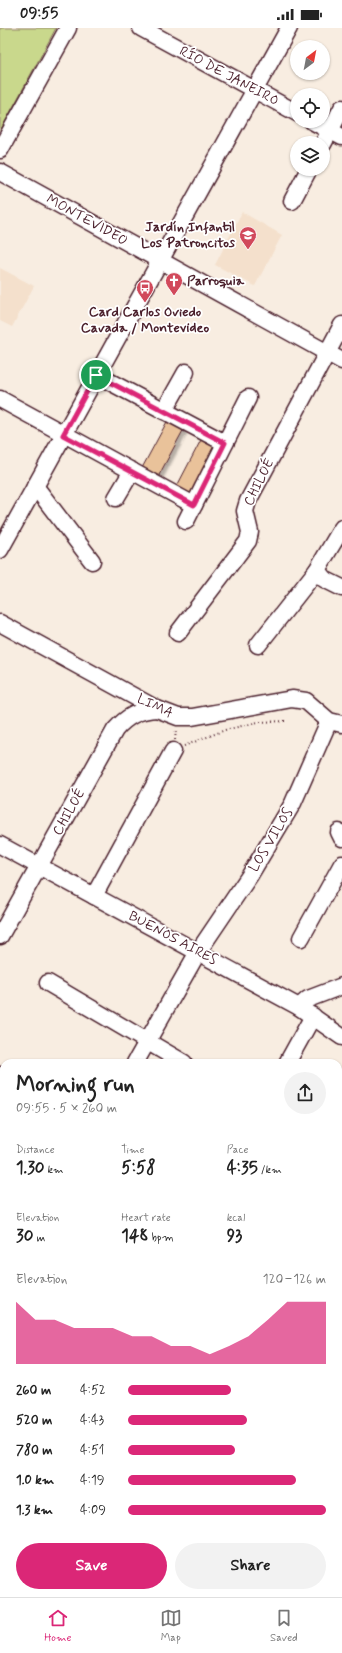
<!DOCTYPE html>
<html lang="en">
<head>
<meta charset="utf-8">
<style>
	body { margin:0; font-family:Mynerve,sans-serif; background:#f2f2f2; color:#222; height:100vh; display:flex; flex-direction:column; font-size:15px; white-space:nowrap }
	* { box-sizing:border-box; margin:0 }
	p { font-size:13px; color:#767676 }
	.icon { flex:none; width:22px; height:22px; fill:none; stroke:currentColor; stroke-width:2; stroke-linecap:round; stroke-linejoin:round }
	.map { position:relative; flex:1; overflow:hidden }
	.panel { position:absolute; left:0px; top:1031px; width:342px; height:538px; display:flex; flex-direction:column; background:#fff; border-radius:12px 12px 0 0; box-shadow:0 1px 3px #0004 }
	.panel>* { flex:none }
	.needle { width:26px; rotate:32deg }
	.buttons { position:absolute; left:290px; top:12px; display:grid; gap:8px }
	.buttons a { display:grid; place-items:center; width:40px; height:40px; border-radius:50%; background:#fff; box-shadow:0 1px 3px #0004; font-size:20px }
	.pin { position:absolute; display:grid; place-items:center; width:34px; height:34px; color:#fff; margin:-17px; border:2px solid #fff; border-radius:50%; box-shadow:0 1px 4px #0007 }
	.round { display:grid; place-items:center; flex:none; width:42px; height:42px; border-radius:21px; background:#f2f2f2 }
	.overview { display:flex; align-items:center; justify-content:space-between; height:68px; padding:0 16px }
	h1 { font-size:22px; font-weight:700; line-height:30px }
	.figures { display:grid; grid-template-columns:repeat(3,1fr); gap:6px; height:68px; padding:4px 16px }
	.figures div { display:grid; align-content:center }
	.figures b { font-size:17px; font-weight:700 }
	.figures small { font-size:11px; font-weight:400 }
	.figures p { font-size:11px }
	.chart { height:112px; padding:8px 16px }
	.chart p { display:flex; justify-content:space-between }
	.chart svg { width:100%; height:72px; margin-top:4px; fill:#db2777; opacity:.7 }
	.button { display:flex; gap:8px; margin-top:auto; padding:8px 16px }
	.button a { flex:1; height:46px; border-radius:24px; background:#db2777; color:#fff; font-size:16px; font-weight:700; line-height:46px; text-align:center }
	.button a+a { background:#f2f2f2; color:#222 }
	ul { padding:0 16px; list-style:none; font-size:13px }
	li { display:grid; grid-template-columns:64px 48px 1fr; align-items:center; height:30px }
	li i { height:10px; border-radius:5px; background:#db2777 }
	.status { display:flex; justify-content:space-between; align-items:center; height:28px; padding:0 20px; background:#fff; direction:ltr }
	.status svg { height:11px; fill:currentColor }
	.tabs { display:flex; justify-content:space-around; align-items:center; height:56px; border-top:1px solid #e0e0e0; background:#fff; font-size:11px; color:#767676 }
	.tabs a { display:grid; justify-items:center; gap:2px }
	.tabs .selected { color:#db2777 }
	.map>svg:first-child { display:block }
</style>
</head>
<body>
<div class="status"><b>09:55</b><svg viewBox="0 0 49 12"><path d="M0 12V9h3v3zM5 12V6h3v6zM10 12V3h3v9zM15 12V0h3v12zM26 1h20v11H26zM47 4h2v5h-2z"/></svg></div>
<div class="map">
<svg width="342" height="1569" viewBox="0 0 342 1569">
	<defs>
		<filter id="shadow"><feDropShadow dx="3.5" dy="3.5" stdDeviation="1" flood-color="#0004"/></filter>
	</defs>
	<rect width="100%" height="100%" fill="#f8ede1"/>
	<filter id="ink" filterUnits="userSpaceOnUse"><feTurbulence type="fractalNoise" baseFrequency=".025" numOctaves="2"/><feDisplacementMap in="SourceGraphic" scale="8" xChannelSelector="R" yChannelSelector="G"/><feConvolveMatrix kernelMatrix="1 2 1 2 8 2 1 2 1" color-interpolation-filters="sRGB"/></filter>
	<g filter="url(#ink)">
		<!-- built -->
		<g fill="#f4e0cc">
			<path d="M242 184 282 207 255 258 215 237Z"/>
			<path d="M0 240 34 258 12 299 0 293Z"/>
		</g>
		<!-- green -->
		<path fill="#c9d88c" stroke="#8a7c5c" d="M0 0H56L0 103Z"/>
		<!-- building -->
		<g fill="#e9c29a" stroke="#4a1f2b" filter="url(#shadow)">
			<path d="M170 388 186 397 158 449 142 440Z"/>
			<path d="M203 408 220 417 194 469 176 460Z"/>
		</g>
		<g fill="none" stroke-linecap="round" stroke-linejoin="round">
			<!-- minor casing -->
			<g stroke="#4a1f2b" stroke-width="19">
				<g id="minor">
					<path d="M141 0 297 85"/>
					<path d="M312 93 342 109"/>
					<path d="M323 116 342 80"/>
					<path d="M0 122 68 0"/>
					<path d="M0 144 342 333"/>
					<path d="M292 173 309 141"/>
					<path d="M97 347 225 415"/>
					<path d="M0 371 194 477"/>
					<path d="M164 383 186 344"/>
					<path d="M35 458 92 533"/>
					<path d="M116 470 132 443"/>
					<path d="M186 493 248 370"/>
					<path d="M0 522 289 0"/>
					<path d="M317 542 324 551 342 560"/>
					<path d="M0 595 157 681 178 689H192L292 671 306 673 329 693 342 696"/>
					<path d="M178 605 248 513 250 504 245 483 248 473 342 297"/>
					<path d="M258 617 317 542 342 500"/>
					<path d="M339 804 342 810"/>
					<path d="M0 817 299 979 342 1009"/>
					<path d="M94 868 173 723"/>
					<path d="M0 908 115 702C127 688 139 682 157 681"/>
					<path d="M301 910 342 836"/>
					<path d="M48 955 184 1035"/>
					<path d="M299 979 308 971 342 958"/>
					<path d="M135 1035 198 924 250 847 293 775 329 693"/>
					<path d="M287 1035 313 988"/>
					<path d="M0 1047 4 1050"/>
					<path d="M0 1172 4 1175"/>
					<path d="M0 1280 4 1288"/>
					<path d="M0 1332 4 1329"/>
					<path d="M0 1408 4 1413"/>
					<path d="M0 1558 4 1555"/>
				</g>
			</g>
			<!-- major casing -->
			<g stroke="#4a1f2b" stroke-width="23">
				<g id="major">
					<path d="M338 1174 342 1170"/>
					<path d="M338 1191 342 1188"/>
					<path d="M0 1477 4 1474"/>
					<path d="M0 1496 4 1492"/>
				</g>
			</g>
			<!-- path -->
			<g stroke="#4a1f2b" stroke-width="2" stroke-dasharray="1 3" stroke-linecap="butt">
				<path d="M175 712 176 702"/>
				<path d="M184 718 225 702 258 694 287 693"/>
			</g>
			<!-- minor -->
			<use href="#minor" stroke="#fff" stroke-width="16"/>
			<!-- major -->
			<use href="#major" stroke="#fedf80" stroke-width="20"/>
		</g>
	</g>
	<g fill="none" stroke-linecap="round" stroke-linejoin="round" filter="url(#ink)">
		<!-- route casing -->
		<g stroke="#fff" stroke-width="8">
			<path id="route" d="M96 347 225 415 194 477 63 407Z"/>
		</g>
		<!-- route -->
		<use href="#route" stroke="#db2777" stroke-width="5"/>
	</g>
	<!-- icons -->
	<defs>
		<g id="school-pin" transform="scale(0.9)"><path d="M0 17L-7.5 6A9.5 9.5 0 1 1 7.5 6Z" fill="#d1495b" stroke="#fff"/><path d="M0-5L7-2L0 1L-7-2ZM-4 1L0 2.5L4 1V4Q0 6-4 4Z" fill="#fff"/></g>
		<g id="church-pin" transform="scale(0.9)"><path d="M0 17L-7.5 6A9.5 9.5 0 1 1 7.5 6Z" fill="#d1495b" stroke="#fff"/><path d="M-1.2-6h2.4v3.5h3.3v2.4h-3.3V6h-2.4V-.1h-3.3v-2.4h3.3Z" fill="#fff"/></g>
		<g id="bus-pin" transform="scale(0.9)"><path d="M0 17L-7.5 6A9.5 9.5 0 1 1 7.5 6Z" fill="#d1495b" stroke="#fff"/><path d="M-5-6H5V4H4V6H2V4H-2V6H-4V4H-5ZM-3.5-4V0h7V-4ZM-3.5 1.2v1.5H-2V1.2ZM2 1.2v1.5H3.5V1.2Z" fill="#fff"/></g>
	</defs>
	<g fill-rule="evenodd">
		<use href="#school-pin" x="248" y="207"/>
		<use href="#church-pin" x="174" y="253"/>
		<use href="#bus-pin" x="145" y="260"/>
	</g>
	<g text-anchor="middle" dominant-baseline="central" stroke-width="3.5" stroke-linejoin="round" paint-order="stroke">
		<!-- street labels -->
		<g font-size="14" fill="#4a1f2b" stroke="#fff">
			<text transform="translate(229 48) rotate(28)">RÍO DE JANEIRO</text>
			<text transform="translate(87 192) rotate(29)">MONTEVIDEO</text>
			<text transform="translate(259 454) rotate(-64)">CHILOÉ</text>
			<text transform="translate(155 678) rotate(25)">LIMA</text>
			<text transform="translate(69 784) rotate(-61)">CHILOÉ</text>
			<text transform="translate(271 812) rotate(-59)">LOS VILOS</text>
			<text transform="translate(173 910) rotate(28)">BUENOS AIRES</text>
		</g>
		<!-- poi labels -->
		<g font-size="14" font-weight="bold" fill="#4a1f2b" stroke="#fff" text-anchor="end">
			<text x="235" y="199">Jardín Infantil<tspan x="235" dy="16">Los Patroncitos</tspan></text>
			<text x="187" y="253" text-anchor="start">Parroquia</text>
			<text x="145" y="284" text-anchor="middle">Card Carlos Oviedo<tspan x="145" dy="16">Cavada / Montevideo</tspan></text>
		</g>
	</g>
</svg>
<div class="buttons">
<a><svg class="needle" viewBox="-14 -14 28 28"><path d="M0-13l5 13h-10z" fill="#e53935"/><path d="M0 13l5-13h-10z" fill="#767676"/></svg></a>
<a><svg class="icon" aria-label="locate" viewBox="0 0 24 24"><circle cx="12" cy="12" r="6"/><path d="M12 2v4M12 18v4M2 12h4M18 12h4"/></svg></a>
<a><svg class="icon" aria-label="layers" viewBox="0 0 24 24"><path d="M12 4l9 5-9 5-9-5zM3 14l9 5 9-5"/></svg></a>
</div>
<div class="pin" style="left:96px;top:347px;background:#1e9e55"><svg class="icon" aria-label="arrive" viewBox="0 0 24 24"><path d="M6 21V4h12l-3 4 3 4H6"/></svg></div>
<section class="panel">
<div class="overview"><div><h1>Morning run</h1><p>09:55 · 5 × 260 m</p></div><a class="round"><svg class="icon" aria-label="share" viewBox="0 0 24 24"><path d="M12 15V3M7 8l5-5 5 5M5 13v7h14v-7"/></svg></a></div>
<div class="figures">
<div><p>Distance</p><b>1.30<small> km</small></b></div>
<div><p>Time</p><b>5:58</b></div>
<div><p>Pace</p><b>4:35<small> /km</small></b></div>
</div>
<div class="figures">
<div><p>Elevation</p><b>30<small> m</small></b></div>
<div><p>Heart rate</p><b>148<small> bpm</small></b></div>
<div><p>kcal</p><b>93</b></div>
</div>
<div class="chart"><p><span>Elevation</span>120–126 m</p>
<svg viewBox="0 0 160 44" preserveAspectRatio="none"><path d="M0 44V6L10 17L20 17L30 22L40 22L50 22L60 27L70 27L80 33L90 33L100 38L110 33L120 27L130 17L140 6L150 6L160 6V44z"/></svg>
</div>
<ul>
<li><b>260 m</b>4:52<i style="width:52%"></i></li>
<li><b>520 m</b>4:43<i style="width:60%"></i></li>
<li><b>780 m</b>4:51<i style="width:54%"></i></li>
<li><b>1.0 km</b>4:19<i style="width:85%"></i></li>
<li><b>1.3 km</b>4:09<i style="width:100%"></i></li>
</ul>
<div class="button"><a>Save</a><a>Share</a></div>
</section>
</div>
<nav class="tabs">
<a class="selected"><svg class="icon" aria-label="home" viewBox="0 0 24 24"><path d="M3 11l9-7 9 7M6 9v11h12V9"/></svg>Home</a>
<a><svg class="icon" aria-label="map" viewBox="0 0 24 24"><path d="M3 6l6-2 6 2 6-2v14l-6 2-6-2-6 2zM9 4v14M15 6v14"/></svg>Map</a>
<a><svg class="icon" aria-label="saved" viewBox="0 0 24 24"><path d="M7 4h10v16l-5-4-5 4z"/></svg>Saved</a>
</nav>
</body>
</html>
